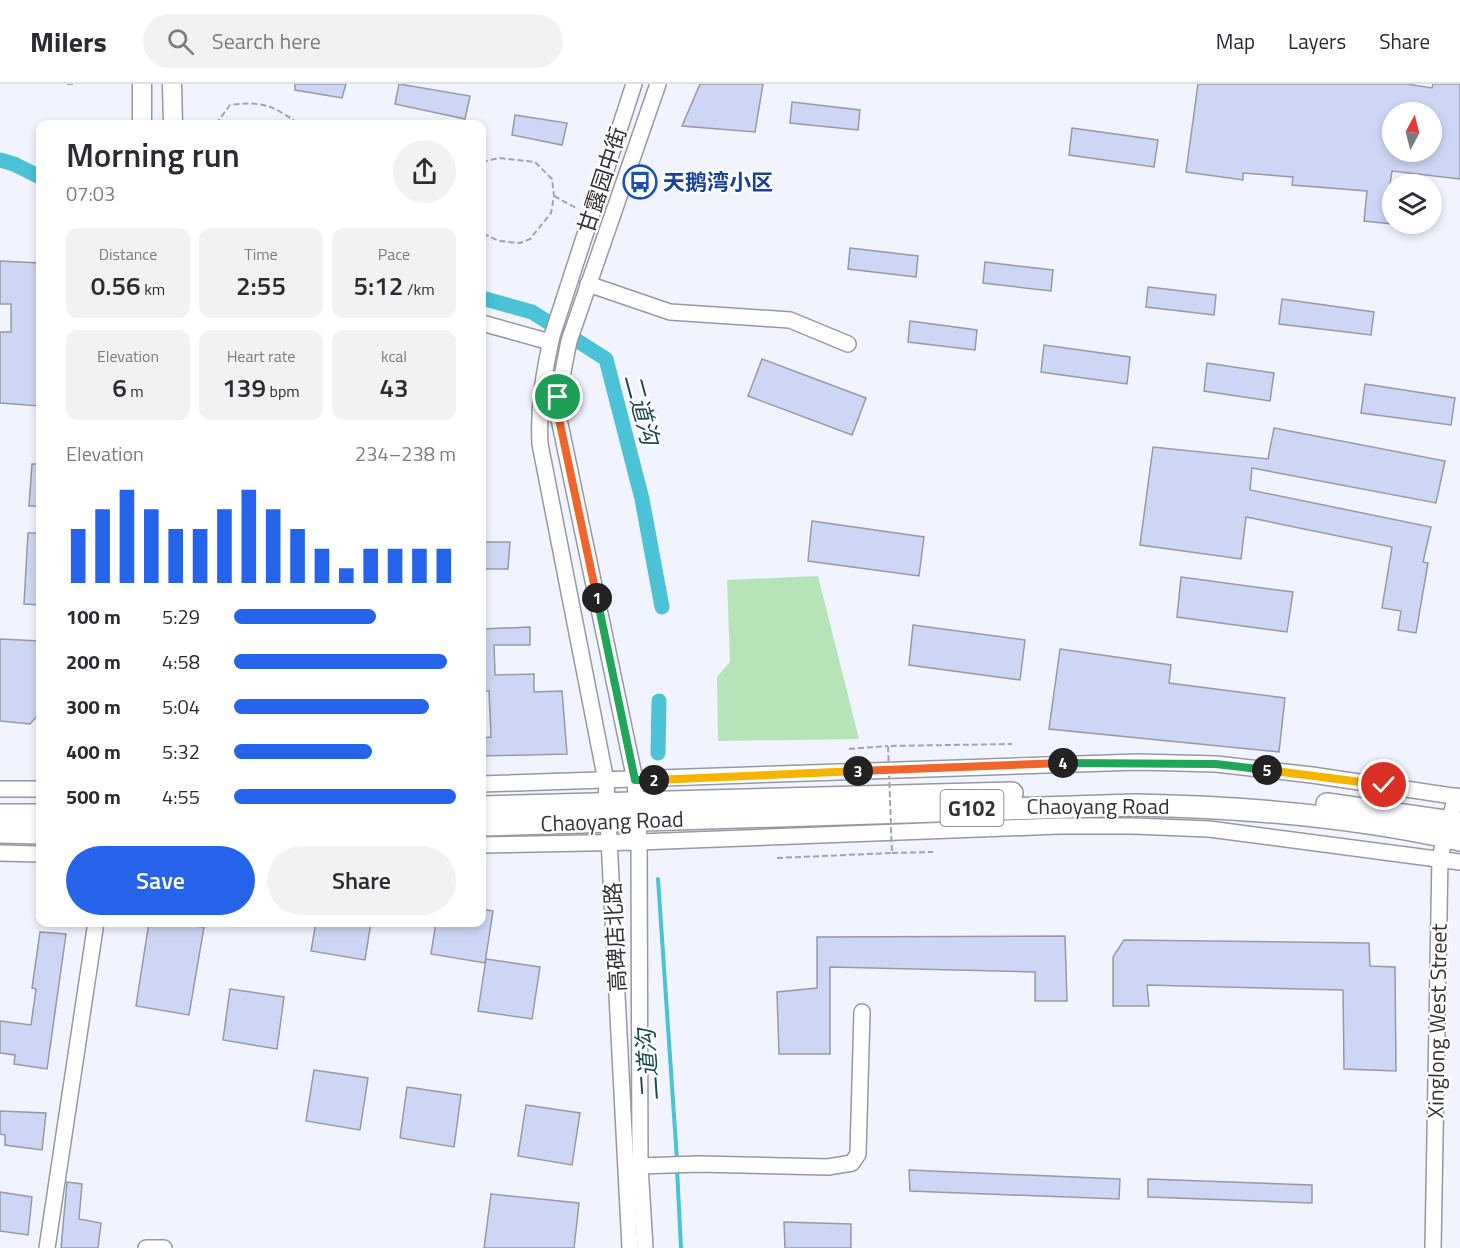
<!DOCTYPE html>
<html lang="en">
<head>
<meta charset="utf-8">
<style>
	body { margin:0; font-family:"Titillium Web","Noto Sans SC",sans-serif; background:#f2f2f3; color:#2b2b33; height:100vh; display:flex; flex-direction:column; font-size:22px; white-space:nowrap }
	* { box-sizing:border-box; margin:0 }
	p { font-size:20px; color:#7c7c81 }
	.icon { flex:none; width:33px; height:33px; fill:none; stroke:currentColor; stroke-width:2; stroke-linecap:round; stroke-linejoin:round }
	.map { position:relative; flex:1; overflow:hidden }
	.panel { position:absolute; left:36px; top:36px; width:450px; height:807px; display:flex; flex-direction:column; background:#fff; border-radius:12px; box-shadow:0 3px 9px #0003 }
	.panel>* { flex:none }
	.needle { width:39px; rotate:7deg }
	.tools { position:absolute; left:1382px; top:18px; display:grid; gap:12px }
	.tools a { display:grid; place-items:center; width:60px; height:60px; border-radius:50%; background:#fff; box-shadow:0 3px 9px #0003; font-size:30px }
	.pin { position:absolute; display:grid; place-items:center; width:51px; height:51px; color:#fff; margin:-26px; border:3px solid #fff; border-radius:50%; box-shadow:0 2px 6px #0007 }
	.km { position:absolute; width:30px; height:30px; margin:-15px; border-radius:50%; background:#222; color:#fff; font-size:16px; line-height:30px; text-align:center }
	.round { display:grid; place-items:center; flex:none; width:63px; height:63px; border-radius:32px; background:#f2f2f3 }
	.summary { display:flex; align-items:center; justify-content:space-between; height:102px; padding:0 30px }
	h1 { font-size:33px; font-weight:600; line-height:45px }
	.stats { display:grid; grid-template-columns:repeat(3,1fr); gap:9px; height:102px; padding:6px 30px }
	.stats div { display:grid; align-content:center; border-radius:12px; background:#f2f2f3; text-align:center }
	.stats b { font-size:26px; font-weight:600 }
	.stats small { font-size:16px; font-weight:400 }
	.stats p { font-size:16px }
	.chart { height:168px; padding:12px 30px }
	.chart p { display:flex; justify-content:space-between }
	.chart svg { width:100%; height:108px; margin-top:6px; stroke:#2563eb; stroke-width:6 }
	.primary-button { display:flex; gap:12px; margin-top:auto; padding:12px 30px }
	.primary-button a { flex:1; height:69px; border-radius:36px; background:#2563eb; color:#fff; font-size:24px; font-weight:600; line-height:69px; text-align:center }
	.primary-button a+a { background:#f2f2f3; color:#2b2b33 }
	ul { padding:0 30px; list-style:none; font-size:20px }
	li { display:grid; grid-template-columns:96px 72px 1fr; align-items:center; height:45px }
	li i { height:15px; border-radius:8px; background:#2563eb }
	header { display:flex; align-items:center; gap:36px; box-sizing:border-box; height:84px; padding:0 30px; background:#fff; border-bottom:2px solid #e1e1e2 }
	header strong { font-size:28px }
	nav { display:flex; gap:33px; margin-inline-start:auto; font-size:21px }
	.search { width:420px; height:54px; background:#f2f2f3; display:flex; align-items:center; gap:15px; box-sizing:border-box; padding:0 21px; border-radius:33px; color:#7c7c81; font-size:22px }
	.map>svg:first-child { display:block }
</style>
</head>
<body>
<header>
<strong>Milers</strong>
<div class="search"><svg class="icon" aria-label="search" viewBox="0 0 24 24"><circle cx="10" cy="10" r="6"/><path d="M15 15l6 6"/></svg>Search here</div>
<nav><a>Map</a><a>Layers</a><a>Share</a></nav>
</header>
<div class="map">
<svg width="1460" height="1164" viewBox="0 0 1460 1164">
	<rect width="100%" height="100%" fill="#f1f4ff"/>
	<!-- green -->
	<path fill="#b6e4b9" d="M818 492 859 655 718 657 717 593 730 578 727 496Z"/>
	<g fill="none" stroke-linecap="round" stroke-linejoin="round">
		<!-- stream -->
		<g stroke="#4bc2d6" stroke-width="4">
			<path d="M658 795 677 1076"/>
			<path d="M677 1084 681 1164"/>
		</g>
		<!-- canal -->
		<g stroke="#4bc2d6" stroke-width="15">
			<path d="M0 76 14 80 40 93"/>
			<path d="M482 214 532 228 606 275 642 415 662 523"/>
			<path d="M658 669 659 617"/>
		</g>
	</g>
	<!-- building -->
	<g fill="#cdd6f4" stroke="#979aa4" stroke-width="1.5" fill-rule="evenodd">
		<path d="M295 0H346L342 14 295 6Z"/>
		<path d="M399 0 470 12 465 35 395 20Z"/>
		<path d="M700 0H763L755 48 682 42Z"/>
		<path d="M1198 0H1407L1432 4 1433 0H1460V95L1392 87 1388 114H1392V140L1364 137 1367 107 1292 101 1293 93 1243 89V96L1186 88ZM1392 28H1431V68H1392Z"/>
		<path d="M792 18 860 26 858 46 790 39Z"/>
		<path d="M515 31 567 39 562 61 512 51Z"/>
		<path d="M1072 44 1158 56 1154 83 1069 71Z"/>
		<path d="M850 164 918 172 916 193 848 185Z"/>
		<path d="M0 177 40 179V322L0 319V248H11V220H0Z"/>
		<path d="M985 178 1053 186 1051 207 983 199Z"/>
		<path d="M1148 203 1216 211 1214 231 1146 223Z"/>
		<path d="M1282 215 1374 228 1371 251 1279 240Z"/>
		<path d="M910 237 977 246 975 266 908 258Z"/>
		<path d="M1044 261 1130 273 1127 300 1041 288Z"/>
		<path d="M762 275 866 314 852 351 748 312Z"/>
		<path d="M1207 279 1274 289 1270 317 1204 307Z"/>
		<path d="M1365 300 1455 314 1451 341 1361 329Z"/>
		<path d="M1274 344 1445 377 1436 419 1252 384 1250 406 1431 443 1423 478 1428 479 1416 549 1398 546 1401 527 1382 524 1392 463 1246 433 1241 475 1140 461 1153 363 1268 375Z"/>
		<path d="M32 380H40V422H29Z"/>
		<path d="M812 437 924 453 919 492 808 477Z"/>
		<path d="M28 449H40V521L24 520Z"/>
		<path d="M482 458H510L508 485H482Z"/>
		<path d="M1181 493 1293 508 1287 548 1177 533Z"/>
		<path d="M913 541 1025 556 1020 596 909 581Z"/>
		<path d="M530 543V561H494L495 591 534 590V608L562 607 567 670 482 672V654L491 653 489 607H482V545Z"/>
		<path d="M0 555 40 557V629L30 640 0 637Z"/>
		<path d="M1060 565 1171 581 1169 599 1285 614 1279 668 1049 645Z"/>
		<path d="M482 825 493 827 485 879 431 870 436 838H482Z"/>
		<path d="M149 838 204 843 189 931 136 922Z"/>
		<path d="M316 838H371L365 876 311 867Z"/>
		<path d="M40 848 66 850 47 985 14 980 15 971 0 969V937L31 941 36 905 32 904Z"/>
		<path d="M1065 852 1067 917H1035V888L830 883V970H779L777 908 817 904V853Z"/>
		<path d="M1124 856 1369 859 1370 882 1395 883 1396 987 1344 985 1343 906 1147 901 1149 922H1113V873Z"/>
		<path d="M486 875 540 883 532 935 478 927Z"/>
		<path d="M230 905 284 913 277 965 223 956Z"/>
		<path d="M314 986 368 994 360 1046 306 1037Z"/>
		<path d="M407 1003 461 1011 454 1063 400 1054Z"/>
		<path d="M526 1021 580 1029 572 1081 518 1072Z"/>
		<path d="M0 1027 46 1029 42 1066 5 1061V1051L0 1050Z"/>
		<path d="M909 1086 1120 1095 1119 1115 910 1107Z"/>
		<path d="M1148 1095 1312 1101V1119L1148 1113Z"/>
		<path d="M67 1098 82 1100 79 1135 101 1139 98 1164H61Z"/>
		<path d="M0 1108 32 1113 28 1151 0 1147Z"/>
		<path d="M491 1110 579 1119 574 1164H484Z"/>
		<path d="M784 1138 851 1140V1164H785Z"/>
	</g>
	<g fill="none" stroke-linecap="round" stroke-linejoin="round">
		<!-- minor casing -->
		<g stroke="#9699a3" stroke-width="18">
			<g id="minor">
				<path d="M588 200 670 228 790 236 848 260"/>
				<path d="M482 239 550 258"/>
				<path d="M482 700 1138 678 1216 680 1312 691 1460 713"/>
				<path d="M0 705H40"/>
				<path d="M482 761 639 758 1059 742H1134L1209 745 1460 778"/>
				<path d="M0 769 40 770"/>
				<path d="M640 1082 699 1080 828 1083 852 1079 858 1070 862 928"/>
				<path d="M47 1164 96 838"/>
				<path d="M146 1164H164"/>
				<path d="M630 1164 606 697 540 360C538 322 544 288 552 252L634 0"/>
				<path d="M645 1164 640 1082 639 758 635 696 559 335 558 313 569 257 658 0"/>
				<path d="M1433 1164 1440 773 1456 712"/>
			</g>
		</g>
		<!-- major casing -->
		<g stroke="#9699a3" stroke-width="21">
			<g id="major">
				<path d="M172 0 173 40"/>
				<path d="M142 40V0"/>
			</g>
		</g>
		<!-- highway casing -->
		<g stroke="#9699a3" stroke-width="24">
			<g id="highway">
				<path d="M1327 720 1460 739"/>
				<path d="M482 723 1012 709"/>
				<path d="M0 731H40"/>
				<path d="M482 741 1135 721C1244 723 1354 732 1460 756"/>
				<path d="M0 748 40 749"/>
			</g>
		</g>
		<!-- path -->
		<g stroke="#a2a4ad" stroke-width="2" stroke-dasharray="6 3" stroke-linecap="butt">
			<path d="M67 0H75"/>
			<path d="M216 40 230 21C263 17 272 21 299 40"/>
			<path d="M482 78 499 74 535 78 552 95 554 112 551 129 530 155 520 159 499 157 482 149"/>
			<path d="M554 112 578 125"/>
			<path d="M849 665 888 662"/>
			<path d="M892 769 933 768"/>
		</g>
		<!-- minor -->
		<use href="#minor" stroke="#fff" stroke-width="15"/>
		<!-- major -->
		<use href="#major" stroke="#fff" stroke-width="18"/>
		<!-- highway -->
		<use href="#highway" stroke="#fff" stroke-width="21"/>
		<!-- path-bridge -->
		<path stroke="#a2a4ad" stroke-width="2" stroke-dasharray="6 3" stroke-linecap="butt" d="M777 774 892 769 888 662 1012 660"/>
	</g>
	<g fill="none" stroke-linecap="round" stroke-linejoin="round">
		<!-- split-1 casing -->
		<g stroke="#fff" stroke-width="12">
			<path id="split-1" d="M558 313 559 335 597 514"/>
		</g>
		<!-- split-2 casing -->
		<g stroke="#fff" stroke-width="12">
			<path id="split-2" d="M597 514 635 696H654"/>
		</g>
		<!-- split-3 casing -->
		<g stroke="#fff" stroke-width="12">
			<path id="split-3" d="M654 696 858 687"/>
		</g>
		<!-- split-4 casing -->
		<g stroke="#fff" stroke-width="12">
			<path id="split-4" d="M858 687 1063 679"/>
		</g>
		<!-- split-5 casing -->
		<g stroke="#fff" stroke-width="12">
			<path id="split-5" d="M1063 679 1216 680 1267 686"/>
		</g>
		<!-- split-6 casing -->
		<g stroke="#fff" stroke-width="12">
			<path id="split-6" d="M1267 686 1384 701"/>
		</g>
		<!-- split-1 -->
		<use href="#split-1" stroke="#f0652b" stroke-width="8"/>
		<!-- split-2 -->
		<use href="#split-2" stroke="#22a559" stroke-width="8"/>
		<!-- split-3 -->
		<use href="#split-3" stroke="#f5b400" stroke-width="8"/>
		<!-- split-4 -->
		<use href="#split-4" stroke="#f0652b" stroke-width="8"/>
		<!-- split-5 -->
		<use href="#split-5" stroke="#22a559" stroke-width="8"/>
		<!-- split-6 -->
		<use href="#split-6" stroke="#f5b400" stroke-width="8"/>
	</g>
	<!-- icons -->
	<defs>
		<g id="bus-ring" transform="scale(1.725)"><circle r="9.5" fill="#fff" stroke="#1a4fb4" stroke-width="1.5"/><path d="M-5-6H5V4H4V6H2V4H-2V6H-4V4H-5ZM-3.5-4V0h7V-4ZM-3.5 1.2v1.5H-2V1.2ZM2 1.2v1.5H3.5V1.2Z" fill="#1a4fb4"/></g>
	</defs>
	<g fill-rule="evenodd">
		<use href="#bus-ring" x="640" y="98"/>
	</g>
	<g text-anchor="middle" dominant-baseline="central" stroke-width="4.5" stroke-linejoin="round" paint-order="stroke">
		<!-- shield labels -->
		<rect fill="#fff" stroke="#707174" stroke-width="1.5" x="940.5" y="706" width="63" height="36" rx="4.5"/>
		<g font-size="21" font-weight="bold" fill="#333439">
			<text x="972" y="724">G102</text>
		</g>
		<!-- street labels -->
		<g font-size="22" fill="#333439" stroke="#fff">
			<text transform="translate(602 96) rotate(-72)">甘露园中街</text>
			<text x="1098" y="722">Chaoyang Road</text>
			<text transform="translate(612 737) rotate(-2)">Chaoyang Road</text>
			<text transform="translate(615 853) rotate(-93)">高碑店北路</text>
			<text transform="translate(1437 937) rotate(-89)">Xinglong West Street</text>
		</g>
		<!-- transit labels -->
		<g font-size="22" font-weight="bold" fill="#164399" stroke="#fff" text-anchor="start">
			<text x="663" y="98">天鹅湾小区</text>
		</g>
		<!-- water labels -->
		<g font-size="24" font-style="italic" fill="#184c54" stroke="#fff">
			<text transform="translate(642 325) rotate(75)">二道沟</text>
			<text transform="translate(647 981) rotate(-94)">二道沟</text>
		</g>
	</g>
</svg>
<div class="tools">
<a><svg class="needle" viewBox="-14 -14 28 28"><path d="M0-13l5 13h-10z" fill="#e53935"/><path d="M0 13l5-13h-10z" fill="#7c7c81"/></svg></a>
<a><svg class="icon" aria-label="layers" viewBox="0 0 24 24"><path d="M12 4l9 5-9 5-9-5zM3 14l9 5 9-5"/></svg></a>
</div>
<div class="pin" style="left:558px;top:313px;background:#1e9e55"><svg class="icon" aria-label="arrive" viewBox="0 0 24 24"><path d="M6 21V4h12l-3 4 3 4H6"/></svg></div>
<div class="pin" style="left:1384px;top:701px;background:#d93025"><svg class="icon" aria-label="check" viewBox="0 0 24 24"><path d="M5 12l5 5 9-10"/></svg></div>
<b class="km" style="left:597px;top:514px">1</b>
<b class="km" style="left:654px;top:696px">2</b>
<b class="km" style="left:858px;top:687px">3</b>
<b class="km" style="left:1063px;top:679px">4</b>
<b class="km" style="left:1267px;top:686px">5</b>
<section class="panel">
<div class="summary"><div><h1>Morning run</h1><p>07:03</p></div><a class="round"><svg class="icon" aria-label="share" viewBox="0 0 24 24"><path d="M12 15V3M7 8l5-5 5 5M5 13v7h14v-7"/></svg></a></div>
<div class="stats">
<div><p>Distance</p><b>0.56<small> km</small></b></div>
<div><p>Time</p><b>2:55</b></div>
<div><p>Pace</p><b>5:12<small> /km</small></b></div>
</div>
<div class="stats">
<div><p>Elevation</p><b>6<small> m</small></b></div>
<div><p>Heart rate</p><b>139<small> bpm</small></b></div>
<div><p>kcal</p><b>43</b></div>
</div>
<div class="chart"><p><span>Elevation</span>234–238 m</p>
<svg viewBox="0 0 160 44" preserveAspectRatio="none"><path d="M5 44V22M15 44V14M25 44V6M35 44V14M45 44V22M55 44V22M65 44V14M75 44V6M85 44V14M95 44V22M105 44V30M115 44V38M125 44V30M135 44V30M145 44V30M155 44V30"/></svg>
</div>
<ul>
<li><b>100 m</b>5:29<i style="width:64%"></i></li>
<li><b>200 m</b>4:58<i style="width:96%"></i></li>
<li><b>300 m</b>5:04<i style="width:88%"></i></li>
<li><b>400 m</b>5:32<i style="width:62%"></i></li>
<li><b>500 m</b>4:55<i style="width:100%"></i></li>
</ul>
<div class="primary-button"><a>Save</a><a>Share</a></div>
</section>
</div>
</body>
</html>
